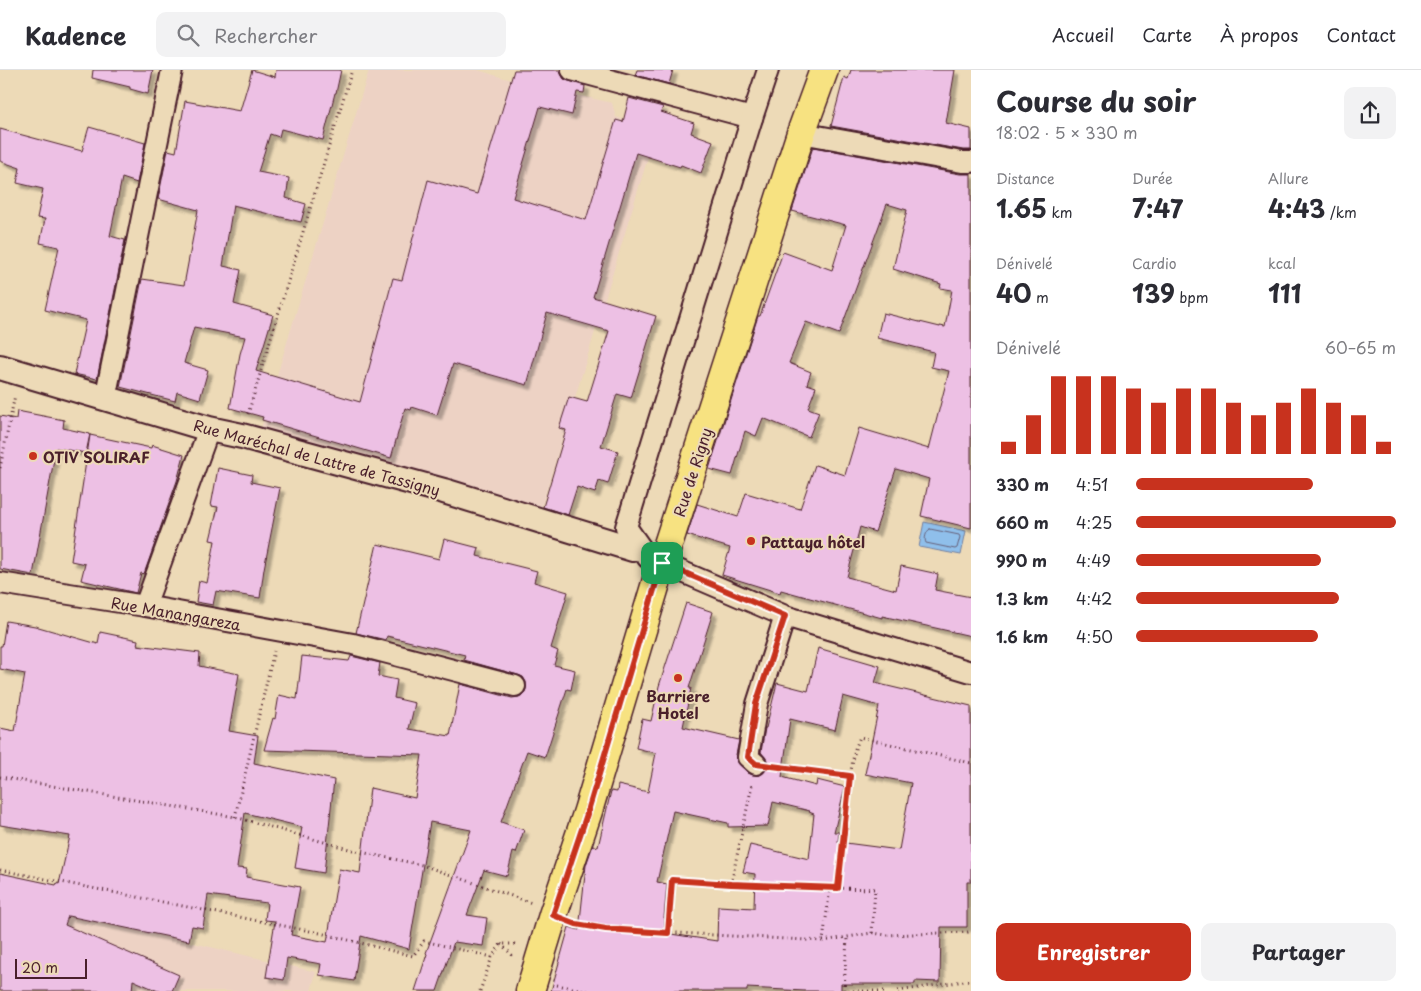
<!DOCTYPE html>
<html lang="fr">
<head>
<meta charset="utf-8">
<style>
	body { margin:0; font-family:"Playpen Sans",sans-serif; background:#f2f2f3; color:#2b2b33; height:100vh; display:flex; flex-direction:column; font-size:19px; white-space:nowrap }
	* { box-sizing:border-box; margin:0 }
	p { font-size:16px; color:#7c7c81 }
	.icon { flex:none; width:28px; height:28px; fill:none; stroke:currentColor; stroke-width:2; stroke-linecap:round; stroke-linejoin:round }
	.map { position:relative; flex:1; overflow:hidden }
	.details { display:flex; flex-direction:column; background:#fff; width:450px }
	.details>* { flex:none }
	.scale { position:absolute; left:15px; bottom:12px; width:72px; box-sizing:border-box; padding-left:5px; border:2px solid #4a1f2b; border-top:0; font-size:14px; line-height:18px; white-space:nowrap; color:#4a1f2b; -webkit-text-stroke:4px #eddab7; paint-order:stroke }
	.pin { position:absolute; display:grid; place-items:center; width:42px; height:42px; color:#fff; margin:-21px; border-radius:10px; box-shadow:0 2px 8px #0006 }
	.round { display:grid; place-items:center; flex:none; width:52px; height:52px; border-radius:10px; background:#f2f2f3 }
	.headline { display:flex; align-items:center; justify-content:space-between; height:85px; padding:0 25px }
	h1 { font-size:28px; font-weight:700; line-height:38px }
	.metrics { display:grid; grid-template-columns:repeat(3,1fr); gap:8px; height:85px; padding:5px 25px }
	.metrics div { display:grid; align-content:center }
	.metrics b { font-size:25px; font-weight:700 }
	.metrics small { font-size:14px; font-weight:400 }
	.metrics p { font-size:14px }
	.chart { height:140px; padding:10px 25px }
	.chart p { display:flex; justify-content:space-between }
	.chart svg { width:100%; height:90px; margin-top:5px; stroke:#c8321e; stroke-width:6 }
	.action { display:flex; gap:10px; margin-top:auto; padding:10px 25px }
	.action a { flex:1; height:58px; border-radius:10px; background:#c8321e; color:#fff; font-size:20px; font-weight:700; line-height:58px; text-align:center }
	.action a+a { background:#f2f2f3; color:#2b2b33 }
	ul { padding:0 25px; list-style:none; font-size:16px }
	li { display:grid; grid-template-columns:80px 60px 1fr; align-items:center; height:38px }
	li i { height:12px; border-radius:6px; background:#c8321e }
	header { display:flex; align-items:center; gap:30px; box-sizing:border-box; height:70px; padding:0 25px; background:#fff; border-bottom:1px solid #e1e1e2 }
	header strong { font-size:24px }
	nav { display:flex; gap:28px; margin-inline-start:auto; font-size:18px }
	.search { width:350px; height:45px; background:#f2f2f3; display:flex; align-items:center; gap:12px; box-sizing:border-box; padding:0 18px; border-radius:10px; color:#7c7c81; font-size:19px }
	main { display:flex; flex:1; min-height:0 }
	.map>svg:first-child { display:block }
</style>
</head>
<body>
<header>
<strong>Kadence</strong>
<div class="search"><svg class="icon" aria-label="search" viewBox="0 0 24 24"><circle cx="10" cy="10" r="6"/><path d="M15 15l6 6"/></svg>Rechercher</div>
<nav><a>Accueil</a><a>Carte</a><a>À propos</a><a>Contact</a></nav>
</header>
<main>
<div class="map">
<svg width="971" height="921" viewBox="0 0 971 921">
	<defs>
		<filter id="shadow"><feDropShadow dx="4.5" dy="4.5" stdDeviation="1" flood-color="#0004"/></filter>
	</defs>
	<rect width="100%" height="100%" fill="#eddab7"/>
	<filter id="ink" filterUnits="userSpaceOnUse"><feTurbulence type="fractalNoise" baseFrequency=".02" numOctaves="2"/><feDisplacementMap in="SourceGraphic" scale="10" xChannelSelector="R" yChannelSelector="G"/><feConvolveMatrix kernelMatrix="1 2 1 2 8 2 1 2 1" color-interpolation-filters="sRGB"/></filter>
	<g filter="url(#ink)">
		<!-- built -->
		<g fill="#edd2c4">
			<path d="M369 0H478L504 8 612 33 616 47 656 61 538 449 260 362Z"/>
			<path d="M0 827 316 902 311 921H0Z"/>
		</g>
		<!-- water -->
		<path fill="#8fbfeb" stroke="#737f9e" d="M924 452 966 461 961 485 919 477Z"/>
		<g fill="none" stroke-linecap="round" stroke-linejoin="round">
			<!-- shore -->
			<path stroke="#665f78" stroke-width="1" d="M930 459 959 465 960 467 957 478 955 479 926 473C924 469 926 461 930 459Z"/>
		</g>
		<!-- building -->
		<g fill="#edc0e4" stroke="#4a1f2b" fill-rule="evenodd" filter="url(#shadow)">
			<path d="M93 0H153L148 24 130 19V17L92 8Z"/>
			<path d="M252 0 275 7 276 0H341L336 23H335L323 70 281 59 279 67 270 64 258 102 289 108 286 128 306 134 301 152 233 135 223 196 241 200 234 234 273 245 256 301 360 332 393 208 402 210 428 110 477 124 514 0H560L561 4 564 9 569 11 585 16 584 23 577 22 572 45 540 37 513 128 586 150 616 50 623 52 629 28 663 37 661 42 694 53 691 63 713 71 701 103 681 95 680 97 636 83 593 227 656 246 631 328 617 324 601 376 618 381 608 414 599 411 595 423 577 417 568 445 543 437 566 360 559 358 569 327 587 332 609 261 547 243 527 315 453 294 437 345 412 337 411 340 405 338 391 388 262 350 263 347 230 338 240 284 245 267 194 257 184 293 208 300 200 329 177 322 175 331 120 317 142 209 184 215 198 140 158 129 168 80 176 82 185 31 240 41Z"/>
			<path d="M637 0H673L669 14 635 5Z"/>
			<path d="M851 0H955L946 53 971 59V80H963L831 56 844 7 848 9Z"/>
			<path d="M89 57 145 73 137 113 122 108 110 166 125 170 97 309 74 304 86 250 45 240 59 177 40 173 45 149 37 148 43 119 17 113 20 98 0 91V59L82 81Z"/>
			<path d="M813 77 960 104H971V458L921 446 929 409 896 399 875 462 860 457 847 507 896 520 901 496 938 504 935 520 971 527V566L882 546V548L781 520 780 523 722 505 730 478 687 465 697 434 738 447 746 423 800 439 815 395 845 405 859 358 929 379 949 301 931 297 934 282 877 268 883 243 940 257V256L945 257 952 220 940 218 941 214 893 199 907 140 887 134 839 264 806 252 789 293 811 302 807 314 816 317 808 338 819 342 809 367 763 348 756 366 745 361 732 405 709 399 758 246H760L783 182 832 200 846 155 792 141Z"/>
			<path d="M17 341 64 350 63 358 90 364 86 383 56 378 33 505 0 499V346L16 349Z"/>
			<path d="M90 365 151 378 152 375 184 385 177 411 144 504 141 503 136 523 81 510 85 494 71 491Z"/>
			<path d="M218 398 252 405 251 412 280 418 264 499 260 528 216 521 213 535 196 532 199 511 207 513 215 471 210 470 218 437 211 436Z"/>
			<path d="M444 469 479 478 477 486 537 501 534 512 568 522 551 578 558 581 554 595 575 600 571 620 567 619 545 687 527 681 501 752 524 760 516 783 513 782 507 806 484 800 467 845 487 848 483 876 454 872 437 921H415L427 884 426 883 471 760 430 752 409 879 361 866 354 911 319 905 321 894 287 888 284 910 266 907 275 851 265 850 267 833 208 825 203 858 192 856 189 871 68 846 65 855 179 905 172 921H158L133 910 132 921H0V803L56 815 57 813 59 814 70 766 0 755V658L15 661 25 604 0 599V576H2L6 551 35 556 98 574 100 562 138 570 137 575 200 583 199 596 239 604 229 661 258 666 254 693 334 710 324 803 295 798 302 757 245 743 237 798 247 799 246 807 300 817 291 865 327 872 339 799 360 803 370 718 415 728 422 685 264 680 273 648 275 649 279 625 297 629 302 586 349 591 351 586 380 593 378 606 397 610 394 628 415 633 409 659 450 666 460 614 512 628 519 627 524 624 526 619V612L523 607 518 605 464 590 465 585 387 566 386 570 356 563 377 474 439 489Z"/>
			<path d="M686 533 713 542 689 618H691L683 657 739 670 736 685 737 691 748 703 753 705H760L765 701 767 697V690L761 682 765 658H766L777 613 808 621 818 578 880 596 875 613 971 636V812H967V857H941L940 912 915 911V914H841V921H805L747 918V921H551L569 857 579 860 586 795 593 775 598 777 611 721 617 722 618 715 648 722 656 683 636 678 642 649 651 651 659 616ZM843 626 879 636 865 704 911 713 899 780 838 772 839 762H834L845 717 817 710 816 716 782 707 790 649 835 660ZM773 732 810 741 809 742 814 744 809 789 750 775 743 802 755 804 754 838 718 836 717 871 664 863 665 848H664L667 814 657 812 673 741 728 753V757L768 756Z"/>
		</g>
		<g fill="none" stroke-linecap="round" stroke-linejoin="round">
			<!-- minor casing -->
			<g stroke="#4a1f2b" stroke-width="24">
				<g id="minor">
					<path d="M572 0 752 48"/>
					<path d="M801 63 962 92H971"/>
					<path d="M105 329 172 0"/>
					<path d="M648 488 626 457 752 48 768 0"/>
					<path d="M662 493 785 546 971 602"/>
					<path d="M0 513 145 536 353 574 515 616"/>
					<path d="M145 536 209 359"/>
					<path d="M756 694 748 687 757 634 785 546"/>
				</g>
			</g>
			<!-- tertiary casing -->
			<g stroke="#4a1f2b" stroke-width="28">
				<path id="tertiary" d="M0 297 209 359 242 366 444 421 633 479"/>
			</g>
			<!-- primary casing -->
			<g stroke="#4a1f2b" stroke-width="31">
				<path id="primary" d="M530 921 553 845 588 741 662 493 801 63 824 0"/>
			</g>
			<!-- path -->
			<g stroke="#4a1f2b" stroke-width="3" stroke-dasharray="1 4" stroke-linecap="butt">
				<path d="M248 344 352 0"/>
				<path d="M0 398 15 325"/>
				<path d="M778 697 850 706 855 679 860 667 971 693"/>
				<path d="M0 707 235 747 356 781 422 795 532 833"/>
				<path d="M235 747 274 581"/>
				<path d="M0 800 320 863 413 886 424 871 492 887"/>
				<path d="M731 814 752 715"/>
				<path d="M830 818H838L850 706"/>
				<path d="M838 818 875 819 872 863"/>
				<path d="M577 854 606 859 823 871 830 818 731 814 672 810 668 863"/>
				<path d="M823 871 872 863 887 865 968 862 971 861"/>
				<path d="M501 874 514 887"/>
				<path d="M557 915 588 921"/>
				<path d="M844 920 847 868"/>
				<path d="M480 921 492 887 501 874H518"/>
				<path d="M843 921H887"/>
				<path d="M898 921 971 910"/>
			</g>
			<!-- minor -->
			<use href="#minor" stroke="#eddab7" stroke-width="20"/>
			<!-- tertiary -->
			<use href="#tertiary" stroke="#eddab7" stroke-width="24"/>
			<!-- primary -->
			<use href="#primary" stroke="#f7e281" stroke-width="28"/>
		</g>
	</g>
	<g fill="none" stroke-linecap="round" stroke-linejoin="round" filter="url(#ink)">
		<!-- route casing -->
		<g stroke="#fff" stroke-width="10">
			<path id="route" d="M662 493 785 546 756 634 748 687 756 694 850 706 838 818 731 814 672 810 668 863 606 859 576 854 553 845 588 741Z"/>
		</g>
		<!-- route -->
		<use href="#route" stroke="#c8321e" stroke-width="6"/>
	</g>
	<!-- markers -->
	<g fill="#c8321e" stroke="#eddab7" stroke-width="2">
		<circle cx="33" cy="386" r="5"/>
		<circle cx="751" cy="471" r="5"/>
		<circle cx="678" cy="608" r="5"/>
	</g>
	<g text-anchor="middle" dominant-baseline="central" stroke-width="4" stroke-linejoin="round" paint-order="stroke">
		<!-- poi labels -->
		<g font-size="15" font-weight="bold" fill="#4a1f2b" stroke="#eddab7" text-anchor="start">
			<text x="43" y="386">OTIV SOLIRAF</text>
			<text x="761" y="471">Pattaya hôtel</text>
			<text x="678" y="625" text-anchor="middle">Barriere<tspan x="678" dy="17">Hotel</tspan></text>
		</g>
		<!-- street labels -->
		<g font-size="15" fill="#4a1f2b" stroke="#eddab7">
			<text transform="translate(317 387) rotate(15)">Rue Maréchal de Lattre de Tassigny</text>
			<text transform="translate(692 402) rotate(-72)">Rue de Rigny</text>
			<text transform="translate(176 543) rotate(10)">Rue Manangareza</text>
		</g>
	</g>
</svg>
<div class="scale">20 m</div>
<div class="pin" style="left:662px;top:493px;background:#1e9e55"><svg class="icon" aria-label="arrive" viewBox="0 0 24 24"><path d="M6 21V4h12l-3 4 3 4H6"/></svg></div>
</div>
<section class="details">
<div class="headline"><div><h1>Course du soir</h1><p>18:02 · 5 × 330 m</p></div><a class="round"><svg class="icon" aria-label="share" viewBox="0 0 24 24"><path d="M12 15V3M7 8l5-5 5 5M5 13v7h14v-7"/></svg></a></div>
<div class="metrics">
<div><p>Distance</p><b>1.65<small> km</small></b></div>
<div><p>Durée</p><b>7:47</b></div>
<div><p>Allure</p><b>4:43<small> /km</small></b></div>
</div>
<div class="metrics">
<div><p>Dénivelé</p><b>40<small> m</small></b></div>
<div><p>Cardio</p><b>139<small> bpm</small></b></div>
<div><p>kcal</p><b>111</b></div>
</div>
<div class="chart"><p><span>Dénivelé</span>60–65 m</p>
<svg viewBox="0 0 160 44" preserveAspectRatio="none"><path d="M5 44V38M15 44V25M25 44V6M35 44V6M45 44V6M55 44V12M65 44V19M75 44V12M85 44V12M95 44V19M105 44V25M115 44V19M125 44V12M135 44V19M145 44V25M155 44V38"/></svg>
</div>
<ul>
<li><b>330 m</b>4:51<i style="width:68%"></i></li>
<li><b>660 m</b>4:25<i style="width:100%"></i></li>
<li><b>990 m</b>4:49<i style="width:71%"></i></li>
<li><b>1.3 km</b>4:42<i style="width:78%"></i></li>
<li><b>1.6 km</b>4:50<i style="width:70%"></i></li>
</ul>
<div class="action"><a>Enregistrer</a><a>Partager</a></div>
</section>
</main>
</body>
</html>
